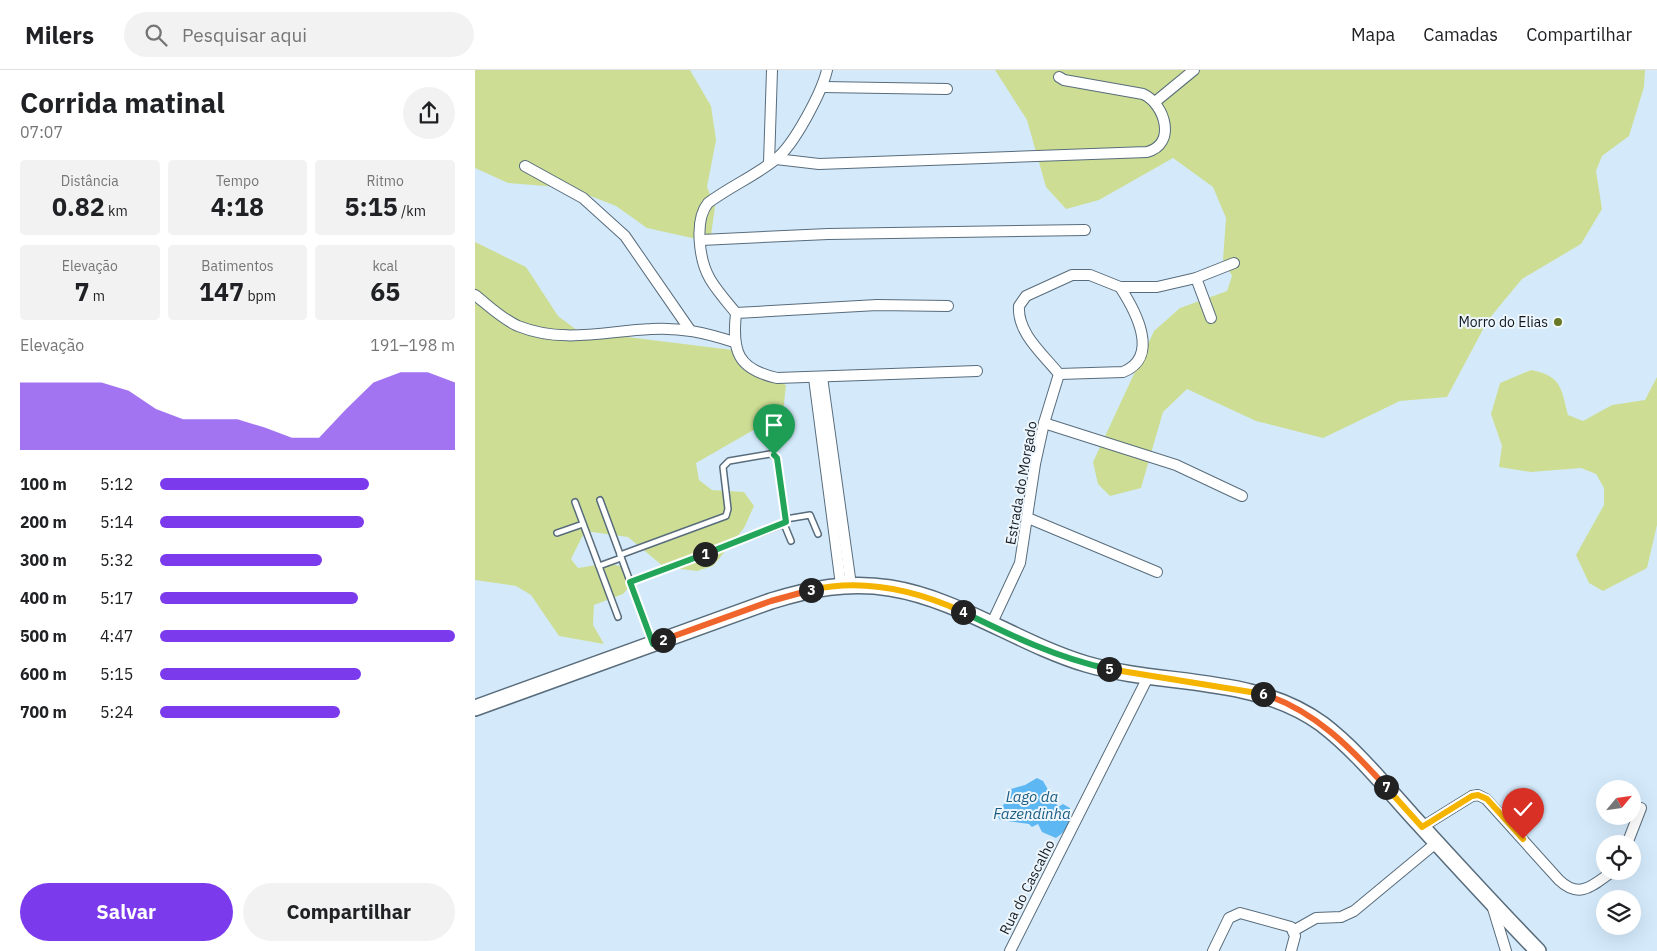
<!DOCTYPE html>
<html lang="pt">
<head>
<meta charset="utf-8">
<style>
	body { margin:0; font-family:"IBM Plex Sans",sans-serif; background:#f2f2f2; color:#202124; height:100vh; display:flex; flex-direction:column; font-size:19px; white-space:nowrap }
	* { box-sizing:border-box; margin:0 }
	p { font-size:16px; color:#757577 }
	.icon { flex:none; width:28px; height:28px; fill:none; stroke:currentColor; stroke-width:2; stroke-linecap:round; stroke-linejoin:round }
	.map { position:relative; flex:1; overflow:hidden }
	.details { display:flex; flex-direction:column; background:#fff; width:475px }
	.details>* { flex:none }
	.needle { width:32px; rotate:61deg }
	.tools { position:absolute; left:1121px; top:710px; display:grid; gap:10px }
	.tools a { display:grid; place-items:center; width:45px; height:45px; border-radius:50%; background:#fff; box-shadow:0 5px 20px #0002; font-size:25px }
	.pin { position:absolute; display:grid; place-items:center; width:42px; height:42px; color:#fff; margin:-51px -21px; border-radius:50% 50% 50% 0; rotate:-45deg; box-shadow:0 0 5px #0007 }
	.pin .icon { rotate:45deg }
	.km { position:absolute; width:25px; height:25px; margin:-12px; border-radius:50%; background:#222; color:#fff; font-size:14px; line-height:25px; text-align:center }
	.round { display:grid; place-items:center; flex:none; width:52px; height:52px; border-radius:26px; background:#f2f2f2 }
	.overview { display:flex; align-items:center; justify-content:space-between; height:85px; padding:0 20px }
	h1 { font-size:28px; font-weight:700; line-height:38px }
	.figures { display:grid; grid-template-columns:repeat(3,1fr); gap:8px; height:85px; padding:5px 20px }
	.figures div { display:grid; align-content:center; border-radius:5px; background:#f2f2f2; text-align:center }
	.figures b { font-size:25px; font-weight:700 }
	.figures small { font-size:14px; font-weight:400 }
	.figures p { font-size:14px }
	.chart { height:140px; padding:10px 20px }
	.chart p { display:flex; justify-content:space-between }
	.chart svg { width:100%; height:90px; margin-top:5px; fill:#7c3aed; opacity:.7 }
	.primary-button { display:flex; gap:10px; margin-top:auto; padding:10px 20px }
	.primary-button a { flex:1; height:58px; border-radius:30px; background:#7c3aed; color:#fff; font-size:20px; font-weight:700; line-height:58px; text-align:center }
	.primary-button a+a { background:#f2f2f2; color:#202124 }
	ul { padding:0 20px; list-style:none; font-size:16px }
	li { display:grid; grid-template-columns:80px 60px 1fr; align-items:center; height:38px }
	li i { height:12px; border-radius:6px; background:#7c3aed }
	header { display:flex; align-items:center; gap:30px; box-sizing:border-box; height:70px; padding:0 25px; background:#fff; border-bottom:1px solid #e0e0e0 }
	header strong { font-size:24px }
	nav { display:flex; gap:28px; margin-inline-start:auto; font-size:18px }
	.search { width:350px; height:45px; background:#f2f2f2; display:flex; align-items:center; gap:12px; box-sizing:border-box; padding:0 18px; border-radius:28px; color:#757577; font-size:19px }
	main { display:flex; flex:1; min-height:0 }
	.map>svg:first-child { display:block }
</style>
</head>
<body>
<header>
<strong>Milers</strong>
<div class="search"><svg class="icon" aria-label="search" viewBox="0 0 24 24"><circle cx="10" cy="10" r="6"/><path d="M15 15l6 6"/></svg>Pesquisar aqui</div>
<nav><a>Mapa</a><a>Camadas</a><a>Compartilhar</a></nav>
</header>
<main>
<section class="details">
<div class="overview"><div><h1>Corrida matinal</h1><p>07:07</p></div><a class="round"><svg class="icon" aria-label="share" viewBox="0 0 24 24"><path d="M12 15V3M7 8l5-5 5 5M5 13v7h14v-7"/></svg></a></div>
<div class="figures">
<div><p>Distância</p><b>0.82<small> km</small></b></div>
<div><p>Tempo</p><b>4:18</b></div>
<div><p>Ritmo</p><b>5:15<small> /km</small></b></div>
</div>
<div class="figures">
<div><p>Elevação</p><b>7<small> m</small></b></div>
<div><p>Batimentos</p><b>147<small> bpm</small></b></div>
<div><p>kcal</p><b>65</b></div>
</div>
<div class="chart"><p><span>Elevação</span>191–198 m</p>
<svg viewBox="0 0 160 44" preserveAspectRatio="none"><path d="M0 44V11L10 11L20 11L30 11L40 15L50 24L60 29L70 29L80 29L90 33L100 38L110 38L120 24L130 11L140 6L150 6L160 11V44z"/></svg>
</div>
<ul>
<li><b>100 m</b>5:12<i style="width:71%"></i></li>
<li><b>200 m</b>5:14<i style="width:69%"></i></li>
<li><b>300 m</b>5:32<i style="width:55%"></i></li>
<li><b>400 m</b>5:17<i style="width:67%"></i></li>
<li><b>500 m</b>4:47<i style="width:100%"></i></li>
<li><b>600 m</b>5:15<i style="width:68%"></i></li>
<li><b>700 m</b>5:24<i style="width:61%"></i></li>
</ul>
<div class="primary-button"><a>Salvar</a><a>Compartilhar</a></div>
</section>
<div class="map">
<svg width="1182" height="881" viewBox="0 0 1182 881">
	<rect width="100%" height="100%" fill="#d4eafb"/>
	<!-- green -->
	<g fill="#cdde94">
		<path d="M0 0H215L236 36 241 70 232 117 240 137 235 172 172 158 141 136 95 118 33 113 0 98Z"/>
		<path d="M520 0H1170L1169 17 1154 66 1127 86 1121 101 1127 139 1106 174 1047 209 1013 250 972 327 925 331 848 368 781 351 712 319 688 342 666 418 635 426 623 414 618 392 679 261 705 238 752 221 757 206 748 190 751 148 738 117 698 88 624 130 591 139 571 117 552 50Z"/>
		<path d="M0 172 51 197 83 246 103 261 266 281 284 304 311 315 308 343 221 393 224 410 237 420 269 422 279 436 269 458 238 496 222 501 189 497 153 467 110 461 96 489 103 498 134 493 151 498 159 511 148 524 119 535 118 555 129 574 84 566 56 525 41 516 0 510Z"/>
		<path d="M1056 300C1087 306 1086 318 1093 345L1108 351 1137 335 1170 330 1182 307V455L1172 498 1128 521 1114 513 1101 485 1129 435V418L1121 404 1106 398 1056 402 1024 397 1027 376 1016 344 1025 313Z"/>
	</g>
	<!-- water -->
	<path fill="#5db7f2" d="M562 708 568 711 583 737 588 734 595 738C597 753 592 760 581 768L567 762 563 754 557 757 554 754 525 750 521 743 532 731 530 728 536 719 550 715Z"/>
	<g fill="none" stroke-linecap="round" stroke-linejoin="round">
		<!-- service casing -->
		<g stroke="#586c7b" stroke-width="8">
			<g id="service">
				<path d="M125 430 177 571"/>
				<path d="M100 432 143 547"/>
				<path d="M311 449 335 445 343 464"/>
				<path d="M309 454 316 471"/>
				<path d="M82 463 108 454"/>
				<path d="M145 485 251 446 253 439 248 397 254 391 295 384 302 388 311 449 309 454 155 512"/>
				<path d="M124 496 146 488"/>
			</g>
		</g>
		<!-- minor casing -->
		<g stroke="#586c7b" stroke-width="12">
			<g id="minor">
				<path d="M352 0C347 22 319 75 301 89 280 106 254 117 233 133 219 150 224 190 235 209 242 221 252 232 261 243 257 281 262 299 302 308L502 301"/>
				<path d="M347 17 472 19"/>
				<path d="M680 32 719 0"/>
				<path d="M301 89 344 94 672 82C702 74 690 34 668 24L589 10 584 7"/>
				<path d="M294 93 297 0"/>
				<path d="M50 96 108 128 150 166 215 260"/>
				<path d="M226 170 353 164 610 160"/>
				<path d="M721 208 736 248"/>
				<path d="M0 225C14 236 27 249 43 256 88 274 131 261 176 259 206 257 231 263 259 272"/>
				<path d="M261 243 402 235 473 236"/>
				<path d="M584 304 648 302C686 287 660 240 645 217"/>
				<path d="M347 307 376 515"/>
				<path d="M339 308 366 515"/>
				<path d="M569 353 701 395 767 426"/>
				<path d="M553 448 682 502"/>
				<path d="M516 555 545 493 560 394 569 353 584 304C568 284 542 263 544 236L551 226 597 205H615L645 217H682L721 208 759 193"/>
				<path d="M947 757 997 726 1003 725 1011 729 1084 810C1105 830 1118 815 1138 801"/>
				<path d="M1152 774 1166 738"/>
				<path d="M1017 835 1031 881"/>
				<path d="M818 861 841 848 866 847 879 841 961 773"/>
				<path d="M535 881 674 605"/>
				<path d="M738 881 754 848 765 843 816 857 820 866 816 881"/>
			</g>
		</g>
		<!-- secondary casing -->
		<g stroke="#586c7b" stroke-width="18">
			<path id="secondary" d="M0 638 296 531C335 519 373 511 415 518 484 529 544 574 611 594 689 617 778 604 847 654 881 680 909 715 938 747 979 792 1020 837 1063 881"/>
		</g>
		<!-- service -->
		<use href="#service" stroke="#fff" stroke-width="5"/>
		<!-- minor -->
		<use href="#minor" stroke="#fff" stroke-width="10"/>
		<!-- secondary -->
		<use href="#secondary" stroke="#fff" stroke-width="15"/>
	</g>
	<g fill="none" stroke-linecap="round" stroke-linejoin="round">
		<!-- split-1 casing -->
		<g stroke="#fff" stroke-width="10">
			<path id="split-1" d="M230 484 311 452 302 388 299 385"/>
		</g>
		<!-- split-2 casing -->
		<g stroke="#fff" stroke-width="10">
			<path id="split-2" d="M188 570 178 574 155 512 230 484"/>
		</g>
		<!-- split-3 casing -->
		<g stroke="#fff" stroke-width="10">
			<path id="split-3" d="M188 570 296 531 336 520"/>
		</g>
		<!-- split-4 casing -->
		<g stroke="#fff" stroke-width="10">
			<path id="split-4" d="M336 520C389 508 440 520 488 542"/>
		</g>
		<!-- split-5 casing -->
		<g stroke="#fff" stroke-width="10">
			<path id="split-5" d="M488 542C535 565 582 588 634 599"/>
		</g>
		<!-- split-6 casing -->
		<g stroke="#fff" stroke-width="10">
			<path id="split-6" d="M634 599 788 624"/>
		</g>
		<!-- split-7 casing -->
		<g stroke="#fff" stroke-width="10">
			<path id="split-7" d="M788 624C839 640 876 678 911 717"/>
		</g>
		<!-- split-8 casing -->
		<g stroke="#fff" stroke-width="10">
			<path id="split-8" d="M911 717 947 757 997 726 1003 725 1012 729 1048 769"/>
		</g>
		<!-- split-1 -->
		<use href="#split-1" stroke="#22a559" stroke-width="6"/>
		<!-- split-2 -->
		<use href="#split-2" stroke="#22a559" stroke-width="6"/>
		<!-- split-3 -->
		<use href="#split-3" stroke="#f0652b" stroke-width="6"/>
		<!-- split-4 -->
		<use href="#split-4" stroke="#f5b400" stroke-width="6"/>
		<!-- split-5 -->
		<use href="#split-5" stroke="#22a559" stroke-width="6"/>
		<!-- split-6 -->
		<use href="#split-6" stroke="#f5b400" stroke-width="6"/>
		<!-- split-7 -->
		<use href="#split-7" stroke="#f0652b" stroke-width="6"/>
		<!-- split-8 -->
		<use href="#split-8" stroke="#f5b400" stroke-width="6"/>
	</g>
	<!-- markers -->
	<circle fill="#697825" stroke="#edf6fc" stroke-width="2" cx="1083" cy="252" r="5"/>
	<g text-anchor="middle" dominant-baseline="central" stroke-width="4" stroke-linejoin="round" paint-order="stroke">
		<!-- poi labels -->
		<g font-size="14" fill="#10181e" stroke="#edf6fc" text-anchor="end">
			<text x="1073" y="252">Morro do Elias</text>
		</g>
		<!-- street labels -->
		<g font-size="14" fill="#10181e" stroke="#edf6fc">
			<text transform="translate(546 413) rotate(-80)">Estrada do Morgado</text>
			<text transform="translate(552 817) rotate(-63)">Rua do Cascalho</text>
		</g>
		<!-- water labels -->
		<g font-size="15" font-style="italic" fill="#1b5d84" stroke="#edf6fc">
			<text x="557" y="726">Lago da<tspan x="557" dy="17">Fazendinha</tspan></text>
		</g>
	</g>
</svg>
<div class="tools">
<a><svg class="needle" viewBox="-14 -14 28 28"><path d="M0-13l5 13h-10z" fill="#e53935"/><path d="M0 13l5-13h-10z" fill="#757577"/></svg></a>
<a><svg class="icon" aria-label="locate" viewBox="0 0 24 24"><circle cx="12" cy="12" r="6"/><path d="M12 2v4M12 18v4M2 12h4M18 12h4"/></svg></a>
<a><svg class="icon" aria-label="layers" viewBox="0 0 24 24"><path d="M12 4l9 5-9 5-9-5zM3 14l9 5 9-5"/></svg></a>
</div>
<div class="pin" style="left:299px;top:385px;background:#1e9e55"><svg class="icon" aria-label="arrive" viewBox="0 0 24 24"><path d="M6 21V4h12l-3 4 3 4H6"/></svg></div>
<div class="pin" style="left:1048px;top:769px;background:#d93025"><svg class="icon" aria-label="check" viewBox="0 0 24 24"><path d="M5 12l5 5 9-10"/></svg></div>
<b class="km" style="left:230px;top:484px">1</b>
<b class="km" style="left:188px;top:570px">2</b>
<b class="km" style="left:336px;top:520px">3</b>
<b class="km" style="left:488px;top:542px">4</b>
<b class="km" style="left:634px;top:599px">5</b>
<b class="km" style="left:788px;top:624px">6</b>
<b class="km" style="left:911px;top:717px">7</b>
</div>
</main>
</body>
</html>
